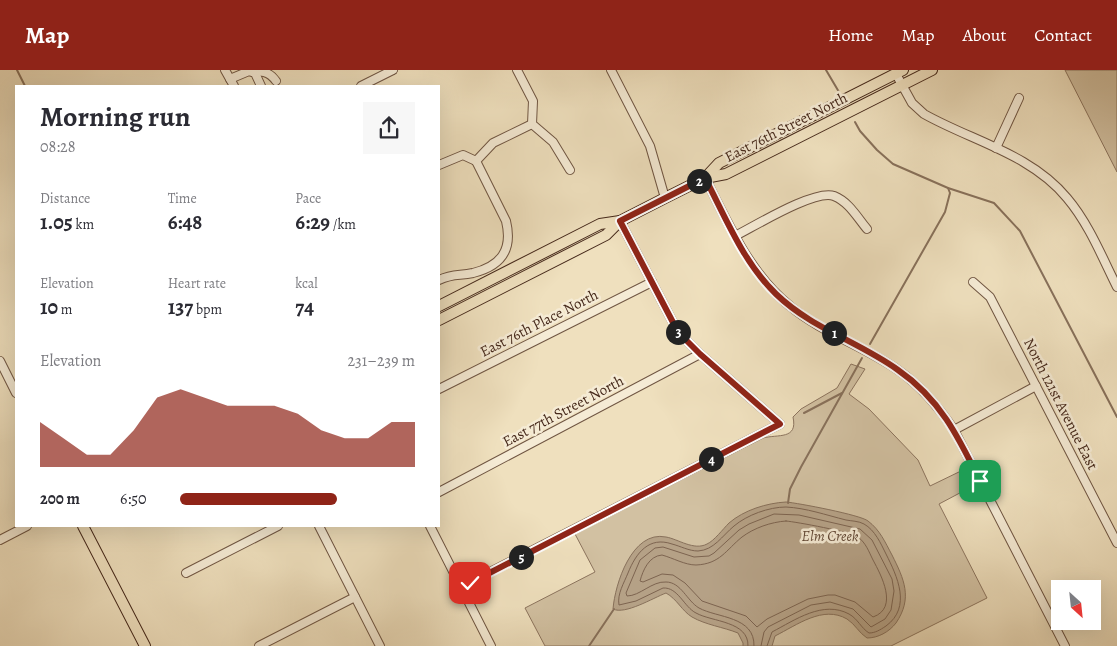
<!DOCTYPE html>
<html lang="en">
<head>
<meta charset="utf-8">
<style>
	body { margin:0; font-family:Alegreya,serif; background:#f7f7f7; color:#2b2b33; height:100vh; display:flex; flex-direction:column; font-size:19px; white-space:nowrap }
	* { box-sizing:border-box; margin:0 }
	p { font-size:16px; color:#7c7c81 }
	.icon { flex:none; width:28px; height:28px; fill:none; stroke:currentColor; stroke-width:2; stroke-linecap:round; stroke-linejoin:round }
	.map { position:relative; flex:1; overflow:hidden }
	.drawer { position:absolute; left:15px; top:15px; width:425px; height:442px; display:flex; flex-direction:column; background:#fff; border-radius:0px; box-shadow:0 5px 20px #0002 }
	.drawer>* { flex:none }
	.needle { width:32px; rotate:153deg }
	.controls { position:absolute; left:1051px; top:510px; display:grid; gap:10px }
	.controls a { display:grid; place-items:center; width:50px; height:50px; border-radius:0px; background:#fff; box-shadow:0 5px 20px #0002; font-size:25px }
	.pin { position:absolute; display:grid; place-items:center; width:42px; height:42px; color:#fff; margin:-21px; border-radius:10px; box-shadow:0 2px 8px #0006 }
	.km { position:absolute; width:25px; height:25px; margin:-12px; border-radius:50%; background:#222; color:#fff; font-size:14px; line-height:25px; text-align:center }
	.round { display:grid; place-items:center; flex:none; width:52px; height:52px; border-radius:0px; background:#f7f7f7 }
	.headline { display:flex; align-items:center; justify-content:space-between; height:85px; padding:0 25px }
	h1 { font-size:28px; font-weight:700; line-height:38px }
	.metrics { display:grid; grid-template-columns:repeat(3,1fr); gap:8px; height:85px; padding:5px 25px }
	.metrics div { display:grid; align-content:center }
	.metrics b { font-size:21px; font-weight:700 }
	.metrics small { font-size:14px; font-weight:400 }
	.metrics p { font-size:14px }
	.chart { height:140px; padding:10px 25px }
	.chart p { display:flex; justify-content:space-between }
	.chart svg { width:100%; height:90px; margin-top:5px; fill:#8f2418; opacity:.7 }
	ul { padding:0 25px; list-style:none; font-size:16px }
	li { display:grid; grid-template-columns:80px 60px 1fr; align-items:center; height:38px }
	li i { height:12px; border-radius:6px; background:#8f2418 }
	header { display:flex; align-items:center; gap:30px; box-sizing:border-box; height:70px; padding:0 25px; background:#8f2418; color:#fff }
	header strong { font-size:24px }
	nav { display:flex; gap:28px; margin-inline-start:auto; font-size:18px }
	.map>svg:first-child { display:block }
</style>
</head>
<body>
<header>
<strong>Map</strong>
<nav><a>Home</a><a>Map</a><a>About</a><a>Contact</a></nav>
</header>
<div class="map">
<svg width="1117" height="576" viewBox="0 0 1117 576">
	<rect width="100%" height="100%" fill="#efe0be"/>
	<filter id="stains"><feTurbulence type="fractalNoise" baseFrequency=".004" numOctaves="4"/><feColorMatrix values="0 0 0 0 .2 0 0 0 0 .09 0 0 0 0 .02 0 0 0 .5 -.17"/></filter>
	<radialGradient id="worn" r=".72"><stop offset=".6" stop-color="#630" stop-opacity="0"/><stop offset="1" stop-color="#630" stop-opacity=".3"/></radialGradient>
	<!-- green -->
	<g fill="#d2c1a2" stroke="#8c745e">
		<path d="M1065 0H1117V102Z"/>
		<path d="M851 294 865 299 849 324 869 339 918 390 930 416 963 400 973 416 939 434 987 528 891 576H545L525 538 595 502 575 464 763 368C778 364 798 370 793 347L801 339 837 318Z"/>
	</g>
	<!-- water -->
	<path fill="#b5a186" stroke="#88715b" d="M786 432C798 433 861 445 868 451 880 460 885 472 892 485 904 509 913 528 896 553 889 562 878 568 867 568 859 563 855 554 847 549 823 535 797 555 775 566L772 576H743V573L738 563C723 557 706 555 692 547 682 541 677 529 666 523 653 528 625 545 613 539 615 514 632 460 666 467 678 469 694 481 707 474 714 471 723 459 729 453 744 440 767 433 786 432Z"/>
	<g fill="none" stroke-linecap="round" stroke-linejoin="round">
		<!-- shore -->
		<g stroke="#7d6450" stroke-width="1">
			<path d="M786 451C797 452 851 462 858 467 866 473 869 482 873 490 881 505 899 538 873 547L855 532 835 525H828L808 529 767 549 757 557 746 546 702 531 685 513 673 505 662 504 643 512 640 511C643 500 649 486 662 485 673 488 685 495 696 495 720 494 726 480 742 467 754 458 771 452 786 451Z"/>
			<path d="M748 576C749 551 712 552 696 543 684 537 678 517 663 518L636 531 619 535C617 524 624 513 628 503 636 483 649 466 672 474 680 476 689 481 698 481 714 480 722 466 734 456 747 445 769 437 786 437 806 438 826 445 846 450 851 451 859 451 864 454 875 460 881 474 886 484 897 506 912 537 886 556 880 560 875 563 869 563 861 558 858 549 849 544 823 530 795 550 772 562L767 576"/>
			<path d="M754 576C755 546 717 548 699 538 687 531 681 512 666 512 652 511 640 526 627 526L626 523 640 490 655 478 663 477 694 487 709 486 714 483 739 460 749 454 774 444 799 445 860 459 872 470 892 509 894 521 891 540 885 549 871 557 853 539 830 532 811 535 768 557 764 562 761 576"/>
		</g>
		<!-- stream -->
		<g stroke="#88715b" stroke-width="2">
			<path d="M17 0 25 16"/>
			<path d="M826 0 839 22"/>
			<path d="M855 52 860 61 877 80 893 94 948 118 994 133 1020 161 1117 347"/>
			<path d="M870 274 945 142 950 123 948 118"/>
			<path d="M804 343 842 323"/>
			<path d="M788 433 790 419 801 397 862 288"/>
			<path d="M589 576 614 539"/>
		</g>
		<!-- minor casing -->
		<g stroke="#705643" stroke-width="10">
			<g id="minor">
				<path d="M225 0 234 16"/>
				<path d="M517 0 533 31 532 54 553 72 570 100"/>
				<path d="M611 0 650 76 665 128"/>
				<path d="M249 1C261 1 269 1 276 11"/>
				<path d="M896 4 912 33 924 44C972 71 1031 84 1067 128 1089 154 1102 187 1117 217"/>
				<path d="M230 9 249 1 255 3 261 16"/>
				<path d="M361 16 393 0"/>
				<path d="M996 78 1019 28"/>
				<path d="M439 95 463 85 476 91 493 73 532 54"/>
				<path d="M705 108C729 154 749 203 790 236 822 263 864 276 898 300 921 316 938 336 954 360L1065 576"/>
				<path d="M735 166C755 156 815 119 834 126 849 132 857 147 867 159"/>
				<path d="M439 210C453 203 459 206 473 203 501 196 513 180 506 151L476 91"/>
				<path d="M973 212 990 227 1117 473"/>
				<path d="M0 291 16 323"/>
				<path d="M439 319 652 212"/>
				<path d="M954 360 1036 316"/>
				<path d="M439 422 700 284"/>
				<path d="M319 456 380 576"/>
				<path d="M430 456 491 576"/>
				<path d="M0 470 27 456"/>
				<path d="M186 503 278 456"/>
				<path d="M461 517 780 354 700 284 678 262 620 151"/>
				<path d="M259 576 355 527"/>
			</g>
		</g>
		<!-- major casing -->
		<g stroke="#45281a" stroke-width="12">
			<g id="major">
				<path d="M705 108 719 93 903 0"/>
				<path d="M439 236 600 154 620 151"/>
				<path d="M439 250 606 165 620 151 665 128 705 108 726 104 932 0"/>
				<path d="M83 456 145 576"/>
			</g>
		</g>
		<!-- minor -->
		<use href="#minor" stroke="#f5ebd5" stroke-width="8"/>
		<!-- major -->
		<use href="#major" stroke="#efe0be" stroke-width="10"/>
	</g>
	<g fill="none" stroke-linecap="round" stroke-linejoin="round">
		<!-- route casing -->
		<g stroke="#fff" stroke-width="10">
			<path id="route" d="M470 513 780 354 700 284 678 262 620 151 705 108C726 148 743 192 776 224 811 258 859 272 898 300 940 329 958 366 980 411"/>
		</g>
		<!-- route -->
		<use href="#route" stroke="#8f2418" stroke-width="6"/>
	</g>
	<g text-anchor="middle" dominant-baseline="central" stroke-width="5" stroke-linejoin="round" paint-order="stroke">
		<!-- street labels -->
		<g font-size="15" fill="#45281a" stroke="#f5ebd5">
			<text transform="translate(786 57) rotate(-27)">East 76th Street North</text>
			<text transform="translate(539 253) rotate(-27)">East 76th Place North</text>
			<text transform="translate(1061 334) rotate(63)">North 121st Avenue East</text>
			<text transform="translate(563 341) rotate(-28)">East 77th Street North</text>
		</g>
		<!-- park labels -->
		<g font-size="15" font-style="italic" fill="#614735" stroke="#f5ebd5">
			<text x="830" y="466">Elm Creek</text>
		</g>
	</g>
	<rect width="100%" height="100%" filter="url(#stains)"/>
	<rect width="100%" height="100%" fill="url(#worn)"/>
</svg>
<div class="controls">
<a><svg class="needle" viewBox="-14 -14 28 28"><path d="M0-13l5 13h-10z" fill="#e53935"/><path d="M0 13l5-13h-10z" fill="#7c7c81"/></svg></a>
</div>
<div class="pin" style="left:980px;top:411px;background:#1e9e55"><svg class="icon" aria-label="arrive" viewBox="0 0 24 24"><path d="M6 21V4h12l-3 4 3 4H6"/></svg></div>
<div class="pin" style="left:470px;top:513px;background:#d93025"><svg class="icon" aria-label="check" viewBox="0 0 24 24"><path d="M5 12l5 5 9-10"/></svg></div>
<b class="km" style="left:834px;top:263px">1</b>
<b class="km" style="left:699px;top:111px">2</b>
<b class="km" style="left:678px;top:262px">3</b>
<b class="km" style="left:711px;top:389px">4</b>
<b class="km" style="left:521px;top:487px">5</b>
<section class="drawer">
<div class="headline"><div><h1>Morning run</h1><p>08:28</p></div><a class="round"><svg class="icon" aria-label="share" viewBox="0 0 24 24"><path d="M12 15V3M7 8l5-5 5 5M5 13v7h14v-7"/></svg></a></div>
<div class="metrics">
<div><p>Distance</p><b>1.05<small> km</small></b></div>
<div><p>Time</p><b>6:48</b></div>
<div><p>Pace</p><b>6:29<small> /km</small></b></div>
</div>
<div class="metrics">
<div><p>Elevation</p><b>10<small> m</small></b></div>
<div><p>Heart rate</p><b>137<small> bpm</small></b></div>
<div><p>kcal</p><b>74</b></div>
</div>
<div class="chart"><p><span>Elevation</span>231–239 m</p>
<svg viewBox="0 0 160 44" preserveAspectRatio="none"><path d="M0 44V22L10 30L20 38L30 38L40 26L50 10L60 6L70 10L80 14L90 14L100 14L110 18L120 26L130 30L140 30L150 22L160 22V44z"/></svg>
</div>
<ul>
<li><b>200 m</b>6:50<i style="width:67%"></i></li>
</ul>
</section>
</div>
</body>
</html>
